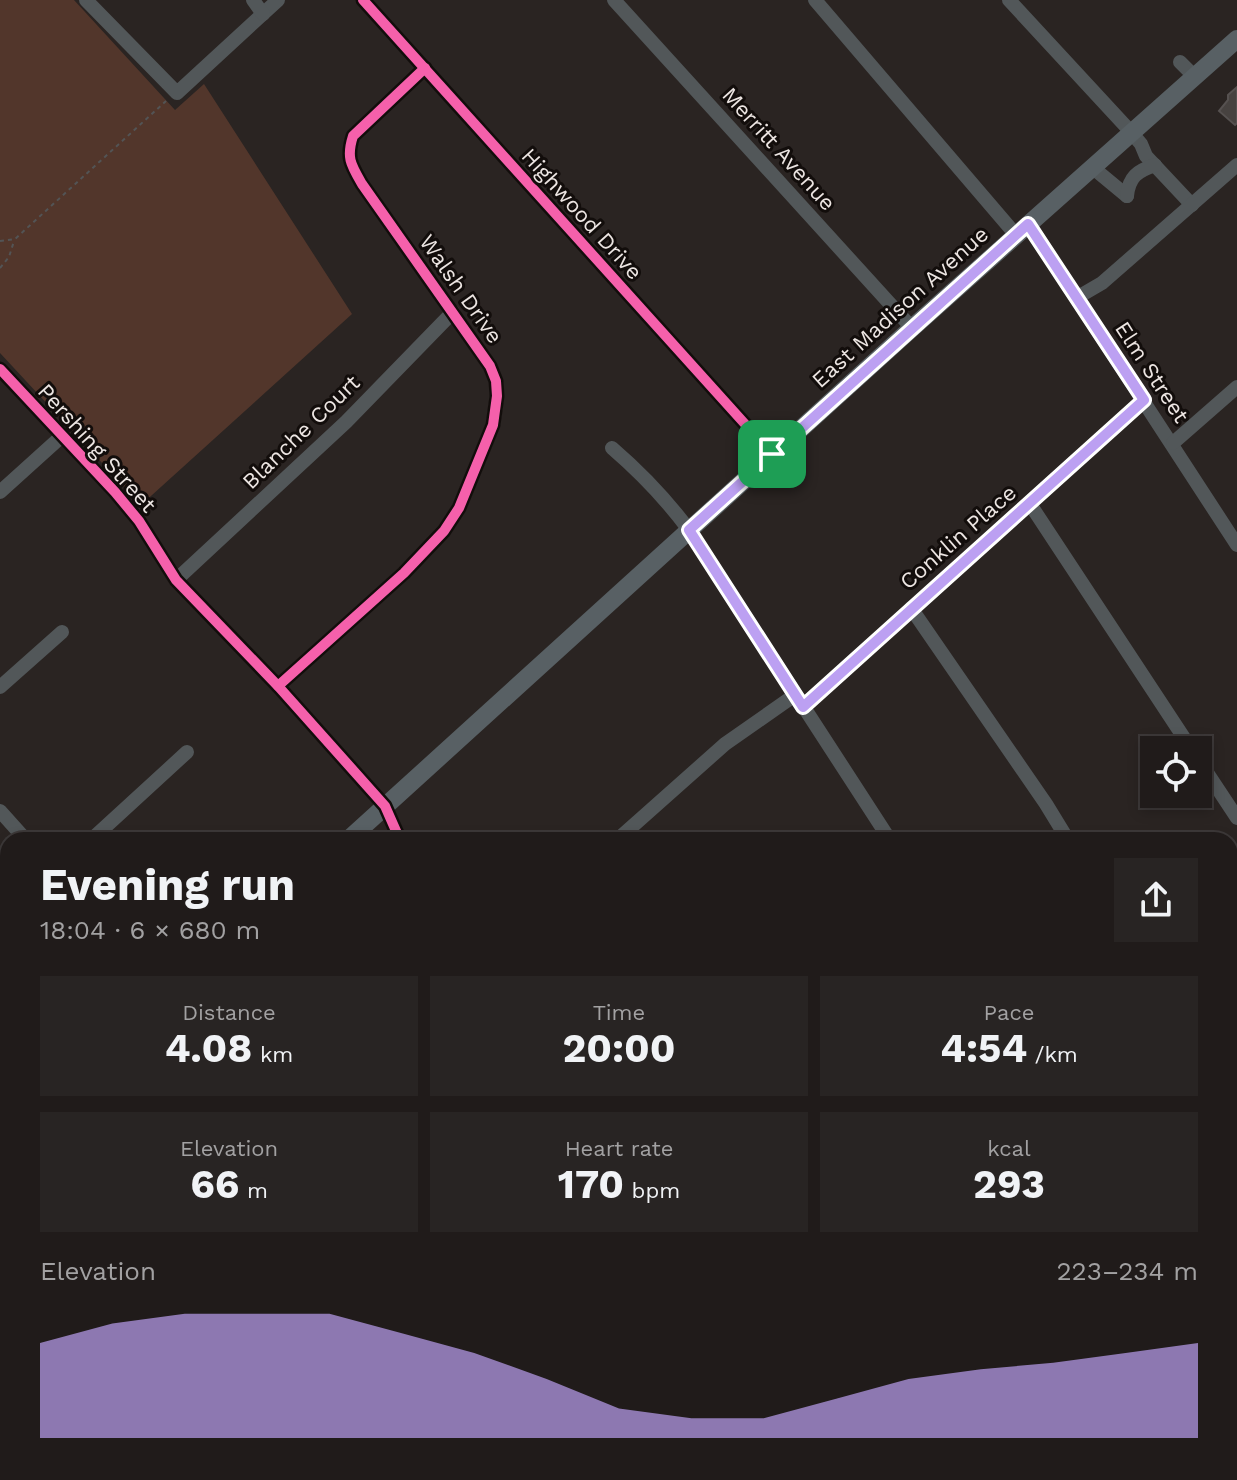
<!DOCTYPE html>
<html lang="en">
<head>
<meta charset="utf-8">
<style>
	body { margin:0; font-family:"Work Sans",sans-serif; background:#282423; color:#f1f3f6; height:100vh; display:flex; flex-direction:column; font-size:30px; white-space:nowrap }
	* { box-sizing:border-box; margin:0 }
	p { font-size:26px; color:#a2a1a2 }
	.icon { flex:none; width:44px; height:44px; fill:none; stroke:currentColor; stroke-width:2; stroke-linecap:round; stroke-linejoin:round }
	.map { position:relative; flex:1; overflow:hidden }
	.panel { position:absolute; left:0px; top:832px; width:1238px; height:648px; display:flex; flex-direction:column; background:#201b1a; border-radius:24px 24px 0 0; box-shadow:0 4px 12px #0003,0 0 0 2px #3d3939 }
	.panel>* { flex:none }
	.fabs { position:absolute; left:1140px; top:736px; display:grid; gap:16px }
	.fabs a { display:grid; place-items:center; width:72px; height:72px; border-radius:0px; background:#201b1a; box-shadow:0 4px 12px #0003,0 0 0 2px #3d3939; font-size:40px }
	.pin { position:absolute; display:grid; place-items:center; width:68px; height:68px; color:#fff; margin:-34px; border-radius:16px; box-shadow:0 4px 12px #0006 }
	.round { display:grid; place-items:center; flex:none; width:84px; height:84px; border-radius:0px; background:#282423 }
	.headline { display:flex; align-items:center; justify-content:space-between; height:136px; padding:0 40px }
	h1 { font-size:44px; font-weight:700; line-height:60px }
	.stats { display:grid; grid-template-columns:repeat(3,1fr); gap:12px; height:136px; padding:8px 40px }
	.stats div { display:grid; align-content:center; border-radius:0px; background:#282423; text-align:center }
	.stats b { font-size:40px; font-weight:700 }
	.stats small { font-size:22px; font-weight:400 }
	.stats p { font-size:22px }
	.chart { height:224px; padding:16px 40px }
	.chart p { display:flex; justify-content:space-between }
	.chart svg { width:100%; height:144px; margin-top:8px; fill:#bca0f2; opacity:.7 }
	.map>svg:first-child { display:block }
</style>
</head>
<body>
<div class="map">
<svg width="1237" height="1480" viewBox="0 0 1237 1480">
	<rect width="100%" height="100%" fill="#2a2422"/>
	<!-- green -->
	<g fill="#52362b">
		<path d="M0 0H74L175 110 204 84 352 314 141 505 0 353Z"/>
		<path d="M523 1472H721L727 1480H530Z"/>
	</g>
	<!-- building -->
	<g fill="#474240" stroke="#565150" stroke-width="2">
		<path d="M1237 87V123L1235 125 1219 111 1228 100V95Z"/>
		<path d="M452 1472H515L523 1480H459Z"/>
	</g>
	<g fill="none" stroke-linecap="round" stroke-linejoin="round">
		<!-- path -->
		<g stroke="#535455" stroke-width="2" stroke-dasharray="4 4" stroke-linecap="butt">
			<path d="M0 241 15 239 166 101"/>
			<path d="M0 268 9 257 14 241"/>
			<path d="M431 1472 437 1479 445 1472"/>
			<path d="M520 1472 527 1480"/>
			<path d="M445 1473 451 1480"/>
			<path d="M978 1480 986 1472"/>
		</g>
		<!-- minor -->
		<g stroke="#525759" stroke-width="14">
			<path d="M86 0 177 93 278 0"/>
			<path d="M253 0 263 14"/>
			<path d="M363 0 772 454"/>
			<path d="M614 0 912 328"/>
			<path d="M815 0 1016 235"/>
			<path d="M1009 0 1131 132 1141 144 1146 156 1192 205"/>
			<path d="M1180 62 1194 76"/>
			<path d="M1092 167 1127 196"/>
			<path d="M1127 196C1129 177 1137 171 1155 165"/>
			<path d="M1028 224 1237 545"/>
			<path d="M1078 297 1102 283 1237 165"/>
			<path d="M0 369 115 492 139 521 176 580 278 686 385 806 400 840"/>
			<path d="M1173 443 1237 387"/>
			<path d="M612 448C641 473 666 499 689 530L890 840"/>
			<path d="M0 492 62 436"/>
			<path d="M1030 504 1192 750"/>
			<path d="M176 580 346 422 453 312"/>
			<path d="M911 608 1046 804 1068 840"/>
			<path d="M278 686 404 573 444 531 459 508 493 425 497 396 496 381 490 366 362 184C351 165 346 158 353 136L425 68"/>
			<path d="M0 687 62 632"/>
			<path d="M803 707 1144 400"/>
			<path d="M1198 759 1237 818"/>
			<path d="M0 811 26 840"/>
			<path d="M91 840 187 752"/>
			<path d="M617 840 725 744 795 695"/>
			<path d="M0 924 8 916"/>
			<path d="M1230 1070 1237 1063"/>
			<path d="M1230 1260 1237 1254"/>
			<path d="M0 1299 8 1308"/>
			<path d="M1230 1359 1237 1369"/>
			<path d="M0 1366 8 1359"/>
			<path d="M159 1472 166 1480"/>
			<path d="M730 1472 735 1480"/>
			<path d="M936 1472 942 1480"/>
			<path d="M95 1480 104 1472"/>
			<path d="M333 1480 341 1472"/>
			<path d="M1121 1480V1472"/>
		</g>
		<!-- major -->
		<g stroke="#586064" stroke-width="18">
			<path d="M348 840 912 328 1237 39"/>
			<path d="M0 1163 8 1156"/>
		</g>
		<!-- cycleway casing -->
		<g stroke="#120d0b" stroke-width="15">
			<g id="cycleway">
				<path d="M363 0 772 454"/>
				<path d="M0 369 115 492 139 521 176 580 278 686 385 806 400 840"/>
				<path d="M278 686 404 573 444 531 459 508 493 425 497 396 496 381 490 366 362 184C351 165 346 158 353 136L425 68"/>
			</g>
		</g>
		<!-- cycleway -->
		<use href="#cycleway" stroke="#f560ab" stroke-width="10"/>
	</g>
	<g fill="none" stroke-linecap="round" stroke-linejoin="round">
		<!-- route casing -->
		<g stroke="#fff" stroke-width="16">
			<path id="route" d="M1028 224 1144 400 803 707 689 530Z"/>
		</g>
		<!-- route -->
		<use href="#route" stroke="#bca0f2" stroke-width="10"/>
	</g>
	<g text-anchor="middle" dominant-baseline="central" stroke-width="6" stroke-linejoin="round" paint-order="stroke">
		<!-- street labels -->
		<g font-size="22" fill="#ece5e2" stroke="#120d0b">
			<text transform="translate(779 149) rotate(48)">Merritt Avenue</text>
			<text transform="translate(582 214) rotate(48)">Highwood Drive</text>
			<text transform="translate(461 289) rotate(55)">Walsh Drive</text>
			<text transform="translate(900 307) rotate(-42)">East Madison Avenue</text>
			<text transform="translate(1152 372) rotate(57)">Elm Street</text>
			<text transform="translate(301 432) rotate(-44)">Blanche Court</text>
			<text transform="translate(97 448) rotate(48)">Pershing Street</text>
			<text transform="translate(958 537) rotate(-41)">Conklin Place</text>
		</g>
	</g>
</svg>
<div class="fabs">
<a><svg class="icon" aria-label="locate" viewBox="0 0 24 24"><circle cx="12" cy="12" r="6"/><path d="M12 2v4M12 18v4M2 12h4M18 12h4"/></svg></a>
</div>
<div class="pin" style="left:772px;top:454px;background:#1e9e55"><svg class="icon" aria-label="arrive" viewBox="0 0 24 24"><path d="M6 21V4h12l-3 4 3 4H6"/></svg></div>
<section class="panel">
<div class="headline"><div><h1>Evening run</h1><p>18:04 · 6 × 680 m</p></div><a class="round"><svg class="icon" aria-label="share" viewBox="0 0 24 24"><path d="M12 15V3M7 8l5-5 5 5M5 13v7h14v-7"/></svg></a></div>
<div class="stats">
<div><p>Distance</p><b>4.08<small> km</small></b></div>
<div><p>Time</p><b>20:00</b></div>
<div><p>Pace</p><b>4:54<small> /km</small></b></div>
</div>
<div class="stats">
<div><p>Elevation</p><b>66<small> m</small></b></div>
<div><p>Heart rate</p><b>170<small> bpm</small></b></div>
<div><p>kcal</p><b>293</b></div>
</div>
<div class="chart"><p><span>Elevation</span>223–234 m</p>
<svg viewBox="0 0 160 44" preserveAspectRatio="none"><path d="M0 44V15L10 9L20 6L30 6L40 6L50 12L60 18L70 26L80 35L90 38L100 38L110 32L120 26L130 23L140 21L150 18L160 15V44z"/></svg>
</div>
</section>
</div>
</body>
</html>
